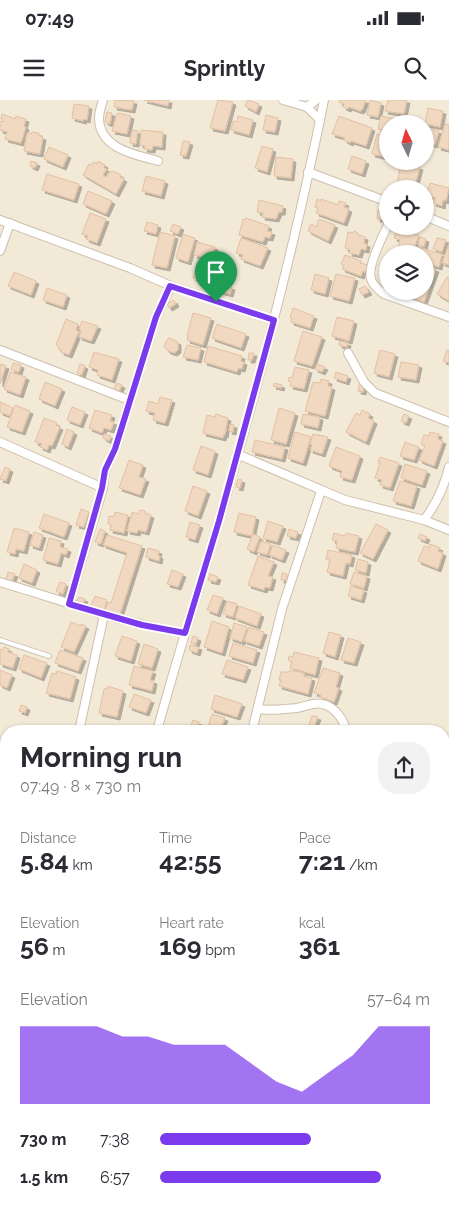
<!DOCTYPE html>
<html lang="en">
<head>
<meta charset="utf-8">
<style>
	body { margin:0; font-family:Raleway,sans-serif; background:#f2f2f3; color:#2b2b33; height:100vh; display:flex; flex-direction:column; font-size:19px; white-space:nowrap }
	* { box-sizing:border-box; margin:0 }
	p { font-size:16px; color:#7c7c81 }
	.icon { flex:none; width:28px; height:28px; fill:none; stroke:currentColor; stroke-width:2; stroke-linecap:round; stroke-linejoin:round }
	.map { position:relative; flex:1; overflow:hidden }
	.panel { position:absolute; left:0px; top:625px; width:450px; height:480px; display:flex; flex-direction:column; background:#fff; border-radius:20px 20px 0 0; box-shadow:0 1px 4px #0004 }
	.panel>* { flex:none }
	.needle { width:32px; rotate:355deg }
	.fabs { position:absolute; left:379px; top:15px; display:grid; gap:10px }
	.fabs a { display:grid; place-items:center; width:55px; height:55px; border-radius:50%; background:#fff; box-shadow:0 1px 4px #0004; font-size:25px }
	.pin { position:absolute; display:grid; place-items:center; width:42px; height:42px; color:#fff; margin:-51px -21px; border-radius:50% 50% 50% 0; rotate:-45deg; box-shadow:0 0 5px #0007 }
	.pin .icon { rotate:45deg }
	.round { display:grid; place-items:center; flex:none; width:52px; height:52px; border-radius:20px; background:#f2f2f3 }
	.overview { display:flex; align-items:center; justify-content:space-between; height:85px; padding:0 20px }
	h1 { font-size:28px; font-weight:700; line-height:38px }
	.figures { display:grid; grid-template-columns:repeat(3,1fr); gap:8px; height:85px; padding:5px 20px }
	.figures div { display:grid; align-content:center }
	.figures b { font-size:25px; font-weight:700 }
	.figures small { font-size:14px; font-weight:400 }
	.figures p { font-size:14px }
	.chart { height:140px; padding:10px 20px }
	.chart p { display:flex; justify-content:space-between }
	.chart svg { width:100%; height:90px; margin-top:5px; fill:#7c3aed; opacity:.7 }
	ul { padding:0 20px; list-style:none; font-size:16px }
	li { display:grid; grid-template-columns:80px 60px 1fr; align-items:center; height:38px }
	li i { height:12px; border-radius:6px; background:#7c3aed }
	.status { display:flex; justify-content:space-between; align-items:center; height:35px; padding:0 25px; background:#fff; direction:ltr }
	.status svg { height:14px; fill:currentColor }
	header { display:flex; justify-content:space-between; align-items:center; height:65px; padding:0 20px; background:#fff; font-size:22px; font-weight:700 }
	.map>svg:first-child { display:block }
</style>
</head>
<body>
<div class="status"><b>07:49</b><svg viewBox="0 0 49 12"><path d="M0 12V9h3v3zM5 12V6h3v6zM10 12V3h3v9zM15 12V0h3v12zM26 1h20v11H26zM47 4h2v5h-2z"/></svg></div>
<header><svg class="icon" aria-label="menu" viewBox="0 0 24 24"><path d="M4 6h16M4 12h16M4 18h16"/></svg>Sprintly<svg class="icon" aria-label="search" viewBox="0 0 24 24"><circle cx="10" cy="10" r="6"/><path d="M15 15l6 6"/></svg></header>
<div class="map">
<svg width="449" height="1105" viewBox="0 0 449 1105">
	<defs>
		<filter id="shadow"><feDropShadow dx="3" dy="3" stdDeviation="0" flood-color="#0004"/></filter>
	</defs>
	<rect width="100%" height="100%" fill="#fcf6e8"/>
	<!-- residential -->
	<path fill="#f3e9d7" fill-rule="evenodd" d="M0 0H449V1105H0ZM388 24H425V61H388ZM388 89H425V126H388ZM388 154H425V191H388ZM6 631H444V1099H6Z"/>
	<!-- building -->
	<g fill="#f0d8c1" stroke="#e2c1a2" filter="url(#shadow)">
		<path d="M115 0 134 1 132 10 114 7Z"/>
		<path d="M144 0H169L168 6Z"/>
		<path d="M218 0 233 2 225 31 210 28Z"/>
		<path d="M248 0 259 4 256 12 245 6Z"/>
		<path d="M340 0H366L362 10 360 11 349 7 348 9 343 7 344 4 339 2Z"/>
		<path d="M370 0 381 3 378 17 367 15Z"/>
		<path d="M388 0H407L404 14 385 11Z"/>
		<path d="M74 4 89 6 87 20 84 19 83 21 72 18Z"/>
		<path d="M428 8 443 11 440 27 425 24Z"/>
		<path d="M107 12 112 13 110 24 105 22Z"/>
		<path d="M117 13 131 16 127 34 112 31Z"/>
		<path d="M2 14 15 19 16 16 26 19 24 26 26 27 21 43 5 39 7 32 0 30V21L3 22V20L1 19Z"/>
		<path d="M266 15 278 18 275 32 263 30Z"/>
		<path d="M238 16 253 20 249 35 231 30 233 21 237 22Z"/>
		<path d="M339 16 372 28 366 46 351 41 350 43 344 40 345 38 332 34Z"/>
		<path d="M381 16 408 21V24H388V31L378 29Z"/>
		<path d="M445 24 449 25V50L438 47Z"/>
		<path d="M425 28 439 31 435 45 425 42Z"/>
		<path d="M132 30 138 31 136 44 130 43Z"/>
		<path d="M141 30 163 32 162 47 153 46 152 50 144 49 145 46 140 45Z"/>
		<path d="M32 32 39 33V36L43 37 40 54 24 51 27 33 31 34Z"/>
		<path d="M377 34 388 37 385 57 372 54Z"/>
		<path d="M183 41 190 42 186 56 180 55Z"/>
		<path d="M262 46 273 49 267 72 255 68Z"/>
		<path d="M49 47 68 55 63 67 44 59Z"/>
		<path d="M352 56 366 61 362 74 348 69Z"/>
		<path d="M276 57 293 59 291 78 274 76Z"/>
		<path d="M31 61 37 63 35 68 30 66Z"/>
		<path d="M98 61 105 65 104 68 107 69 103 75 106 77 110 71 112 72 113 71 121 75 120 77 124 79 116 94 83 75 89 64 91 65 93 62 97 64Z"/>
		<path d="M401 63 420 67 414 89H396Z"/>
		<path d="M47 74 79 84 74 100 42 90Z"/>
		<path d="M146 76 165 81 161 96 142 91Z"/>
		<path d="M430 83 449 88 446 101 443 100 442 106 433 103 435 98 426 96Z"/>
		<path d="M88 91 112 101 106 114 83 104Z"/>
		<path d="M317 99 321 101V99L338 105 339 101 346 103 344 107 349 109 344 123 316 113 318 108 315 107Z"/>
		<path d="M259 100 283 106 282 112H279L276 119 262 117 263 113 257 112Z"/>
		<path d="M378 110 382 112 384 119H377Z"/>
		<path d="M90 113 106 119 97 143 86 139 88 136 82 134Z"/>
		<path d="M246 118 269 126 267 131 272 132 270 138 265 137 263 142 239 135 243 119 245 120Z"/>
		<path d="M319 119 335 125 328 141 308 131 311 124 316 127Z"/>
		<path d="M147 122 158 125 156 134 144 131Z"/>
		<path d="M173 124 181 127 178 134 170 131Z"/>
		<path d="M397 129 419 135 412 154 397 152 400 140 394 138Z"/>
		<path d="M354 131 358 133 357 134 365 137 364 143 367 144 366 150 361 149 359 155 349 153 350 150 345 148 348 132 353 133Z"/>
		<path d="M160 132 175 136 167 168 152 165Z"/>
		<path d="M183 134 195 138 188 162 176 158Z"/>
		<path d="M420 137 426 139 424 147 418 145Z"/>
		<path d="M241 138 268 148 260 166 241 159 243 155 236 153Z"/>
		<path d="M437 138 446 140 442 152 433 149Z"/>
		<path d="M197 142 215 147 211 160 194 155Z"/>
		<path d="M449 144V165L442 163Z"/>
		<path d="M417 147 442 154 439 167 425 163V154H415Z"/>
		<path d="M345 155 361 161 360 163 368 165 365 172 363 171 361 176 342 169 344 166 341 164Z"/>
		<path d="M198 161 210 164 205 182 193 178Z"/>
		<path d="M387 165H388V176L383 174Z"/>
		<path d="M425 165 436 169 424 202 410 197 412 191H425Z"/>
		<path d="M216 166 231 170 228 183 212 179Z"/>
		<path d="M14 172 36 181 31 195 8 186Z"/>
		<path d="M315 174 329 178 325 194 311 190Z"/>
		<path d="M336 174 355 178 349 201 330 196Z"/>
		<path d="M447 177 449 178V201L437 194Z"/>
		<path d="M217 184 232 187 230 194 215 190Z"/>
		<path d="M365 186 369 192 362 195 359 189Z"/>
		<path d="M47 188 67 195 63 207 43 200Z"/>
		<path d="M174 200 176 204 169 208 167 204Z"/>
		<path d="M293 208 314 216 310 228 291 222 292 218H290Z"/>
		<path d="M193 213 211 218 203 245 187 240 188 236H187Z"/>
		<path d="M337 217 354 221 349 241 332 236Z"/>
		<path d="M66 219 78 224 76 230 79 231 69 255 61 252V250L58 249 59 247 56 245Z"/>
		<path d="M82 221 98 226 91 241 79 237 81 230 79 229Z"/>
		<path d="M217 224 246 234 241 248 212 238Z"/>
		<path d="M303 231 322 237 312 266 294 261Z"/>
		<path d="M169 238 178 242V250L174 253 168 251 164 247 166 241Z"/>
		<path d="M340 241 348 243 347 247 339 245Z"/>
		<path d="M187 245 201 248 198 260 183 257Z"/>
		<path d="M208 246 242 256 241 261 244 262 242 269 238 268 237 272 204 262Z"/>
		<path d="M380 250 395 254 389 277 374 273Z"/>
		<path d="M447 250 449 251V263L443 261Z"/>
		<path d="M94 252 119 259 112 280 97 275 98 270 89 267Z"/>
		<path d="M249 253H254L252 260H248Z"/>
		<path d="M401 262 419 265 416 280 398 277Z"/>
		<path d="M13 263 21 265 19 272 11 270Z"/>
		<path d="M0 264 6 266 0 284Z"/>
		<path d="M80 264 85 266 82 275 77 273Z"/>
		<path d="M317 264 325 267 322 272 315 269Z"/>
		<path d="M295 267 309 270 304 289 290 286 291 282 288 281 289 277 292 278Z"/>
		<path d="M10 272 26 277 20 295 4 289Z"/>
		<path d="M336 272 348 276 346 282 334 278Z"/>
		<path d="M321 279 329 281 328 286 332 287 325 316 305 311 313 282 320 283Z"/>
		<path d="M45 282 62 289 55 306 39 299Z"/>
		<path d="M117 283 122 285 119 292 114 289Z"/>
		<path d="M274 283 282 285 281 288 273 286Z"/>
		<path d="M359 285 364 286 363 292 358 291Z"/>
		<path d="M160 297 172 300 165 323 153 320 155 313 146 311 149 301 158 304Z"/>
		<path d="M0 302 13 308 10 316 0 312Z"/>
		<path d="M15 305 30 311 22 332 7 327Z"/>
		<path d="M72 307 85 312 80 325 67 320Z"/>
		<path d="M279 308 295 313 286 344 271 340Z"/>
		<path d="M95 310 112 315 110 321 114 322 111 330 104 328 102 333 89 328Z"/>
		<path d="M362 310 370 314 368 318 374 321 366 342 346 332 356 313 360 315Z"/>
		<path d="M216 314 228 318 225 335 224 334 223 338 203 333 207 315 215 317Z"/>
		<path d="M303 314 320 317 318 328 301 324Z"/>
		<path d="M404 314 409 316 406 323 401 321Z"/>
		<path d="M44 318 57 323 56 325 60 327 52 346 49 345 47 350 40 347 42 344 35 342Z"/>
		<path d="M230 324 234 325 233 332 229 331Z"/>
		<path d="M67 329 74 332 68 347 62 344Z"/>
		<path d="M295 332 311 337 303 363 288 358Z"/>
		<path d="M430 332 439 334 438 339 443 341 434 366 419 360 425 346 421 344 424 335 429 336Z"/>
		<path d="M104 334 111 336 109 341 103 338Z"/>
		<path d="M313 334 328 337 322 354 310 350 312 345 310 344Z"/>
		<path d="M255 340 285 347 282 359 252 352Z"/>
		<path d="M405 342 419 347 414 360 400 356Z"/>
		<path d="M201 346 215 351 208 375 193 370Z"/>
		<path d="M336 347 360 356 352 380 340 377 342 371 329 366Z"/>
		<path d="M380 357 399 363 390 388 380 385 382 380 375 378 380 363H378Z"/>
		<path d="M129 360 143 365 139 377 146 379 140 395 119 388Z"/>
		<path d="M405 364 427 371 422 385 401 378Z"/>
		<path d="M5 367 10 369 6 381 0 379Z"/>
		<path d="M238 379 242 380 240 388 236 387Z"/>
		<path d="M400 381 417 386 411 406 393 401Z"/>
		<path d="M193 386 207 391 198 416 185 411Z"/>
		<path d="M81 409 89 412 84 427 76 425Z"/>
		<path d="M140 410 145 411V413L151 415 146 432 138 430 137 433 127 431 132 412 138 414Z"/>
		<path d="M115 412 128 415 124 433 110 430 111 425 108 424 109 416 114 417Z"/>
		<path d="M239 413 256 417 252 436 234 432Z"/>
		<path d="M44 414 69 423 64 437 39 428Z"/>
		<path d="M268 421 283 426 277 442 263 438Z"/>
		<path d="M190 422 200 425 195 440 186 437Z"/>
		<path d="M376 424 388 430 373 459 360 453Z"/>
		<path d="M14 428 29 432 24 451 16 449 15 454 7 452Z"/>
		<path d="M100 429 105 431 101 444 95 442Z"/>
		<path d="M289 429 298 432 296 438 287 436Z"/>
		<path d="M34 432 43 435 39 448 30 445Z"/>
		<path d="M334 433 345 436 346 433 359 436 355 452 336 448 337 441 332 440Z"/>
		<path d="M253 434 260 437 254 452 247 449Z"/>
		<path d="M420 434 427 437 425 441 418 438Z"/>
		<path d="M107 435 142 446 120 514 105 510 108 502 111 503 127 453 103 445Z"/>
		<path d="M49 438 61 441 60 447 68 449 66 455 61 453 58 464 43 460Z"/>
		<path d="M261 441 271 444 267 455 257 452Z"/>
		<path d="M430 444 440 448 438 451 443 453 438 469 418 461 424 446 429 448Z"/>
		<path d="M273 445 286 450 282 460 269 455Z"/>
		<path d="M148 448 159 451 158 455 160 456 159 461 146 457Z"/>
		<path d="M328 450 352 455 350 464 346 463 343 476 327 472 330 460 326 459Z"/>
		<path d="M258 456 274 462 268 476 273 477 270 488 265 487 264 490 248 485Z"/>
		<path d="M358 459 368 462 366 473 355 470Z"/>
		<path d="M24 464 37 470 32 483 19 478Z"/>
		<path d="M172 470 183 474 178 487 167 484Z"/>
		<path d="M8 472 15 474 12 481 6 480Z"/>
		<path d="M354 472 367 476 364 488 350 484Z"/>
		<path d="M282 473 287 474V480H281Z"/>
		<path d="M210 474 218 477 216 482 208 480Z"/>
		<path d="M60 482 66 484 63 494 56 491Z"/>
		<path d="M351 486 364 490 361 500 348 496Z"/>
		<path d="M213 495 223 498 217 514 207 510Z"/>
		<path d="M95 496 107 500 104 510 91 506Z"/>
		<path d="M79 497 85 499 82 506 76 503Z"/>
		<path d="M227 501 237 504 233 517 223 514Z"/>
		<path d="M239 506 261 514 257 526 235 518Z"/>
		<path d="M212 521 229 527 222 553 204 547Z"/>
		<path d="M71 522 81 526V524L86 526 74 552 61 547Z"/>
		<path d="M234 523 247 527 242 542 230 538Z"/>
		<path d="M249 527 264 532 259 546 244 541Z"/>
		<path d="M329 532 341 535 335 557 323 553Z"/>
		<path d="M122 536 137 541 131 561 115 556Z"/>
		<path d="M193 536 198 538 196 544 191 543Z"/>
		<path d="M348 538 361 542 354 563 341 560Z"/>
		<path d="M233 543 257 550 253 563 229 556Z"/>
		<path d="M144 544 158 549 152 568 138 564Z"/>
		<path d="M190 545 199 547 197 553 189 550Z"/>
		<path d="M4 547 9 549 8 552 17 555 13 568 0 564V549L3 550Z"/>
		<path d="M60 550 83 558 78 571 55 563Z"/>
		<path d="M294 552 319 558 315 575 290 568 292 562 288 560 289 556 293 557Z"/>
		<path d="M24 555 47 563 41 578 19 569Z"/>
		<path d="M227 560 248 567 243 580 222 574Z"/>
		<path d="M134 566 153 571 150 580 154 581 152 591 129 585Z"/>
		<path d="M323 568 340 573 336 587 339 588 334 602 320 597 321 595 314 593Z"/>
		<path d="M0 570 12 575 7 588 0 585Z"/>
		<path d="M290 570 304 573V576L312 578 308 594 279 586 281 580H279L281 572H289Z"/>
		<path d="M57 571 76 577 70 599 46 593 52 573 56 574Z"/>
		<path d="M108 586 123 591 117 617 99 613 104 589 108 588Z"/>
		<path d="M134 594 151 600 146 613 129 607Z"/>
		<path d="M215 595 242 604 237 617 211 609Z"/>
		<path d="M21 605 27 607 25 613 19 611Z"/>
		<path d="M212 614 225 618 220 631 208 627Z"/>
		<path d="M312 616 318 617 314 627 309 625Z"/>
		<path d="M193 620 199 622 196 630 190 628Z"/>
		<path d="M0 711 6 714V755L4 763 0 762Z"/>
		<path d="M0 865 6 866V879L0 877Z"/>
		<path d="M448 908H449V925L444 923Z"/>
		<path d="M449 965V978L444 976Z"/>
		<path d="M444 978 449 980V994L444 992Z"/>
		<path d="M444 996 449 998V1010L444 1008Z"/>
		<path d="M0 1012 6 1015V1030L0 1028Z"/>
		<path d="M444 1014 449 1016V1031L444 1029Z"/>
	</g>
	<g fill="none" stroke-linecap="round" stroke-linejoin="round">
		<!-- service casing -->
		<g stroke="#cdbfae" stroke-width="6">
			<path id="service" d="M0 540 49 556"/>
		</g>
		<!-- minor casing -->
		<g stroke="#cdbfae" stroke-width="10">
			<g id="minor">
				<path d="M103 0C101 6 99 13 99 19 100 49 136 55 158 61"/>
				<path d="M283 0 307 7 316 0"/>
				<path d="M307 7 320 20"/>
				<path d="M308 72 388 102"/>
				<path d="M425 116 449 126"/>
				<path d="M0 120 130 168 171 186 273 220"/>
				<path d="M388 125C382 137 367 168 371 179 373 186 379 190 384 194L449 217"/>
				<path d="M0 151 10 123"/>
				<path d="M0 250 129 300"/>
				<path d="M348 253 364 282 375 293 449 322"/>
				<path d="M0 342 103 388"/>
				<path d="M237 354 345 400 424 420 449 430"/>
				<path d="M424 420C437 403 444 388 449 367"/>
				<path d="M0 482C62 500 121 523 185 533"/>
				<path d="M69 504 103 388 105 371 115 349 156 217 171 186"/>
				<path d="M258 609C270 611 285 609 297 608 303 607 308 605 313 604 330 601 343 616 346 631"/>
				<path d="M79 631 104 515"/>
				<path d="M157 631C176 561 198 491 219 421 259 282 296 142 324 0"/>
				<path d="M252 631 282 509 321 391"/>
				<path d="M444 843 449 830"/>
				<path d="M444 935 449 937"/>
				<path d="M0 963 6 966"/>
				<path d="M323 1099 337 1102 338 1099"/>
				<path d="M428 1099 443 1105"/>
			</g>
		</g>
		<!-- service -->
		<use href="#service" stroke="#fff" stroke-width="4"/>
		<!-- minor -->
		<use href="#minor" stroke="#fff" stroke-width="8"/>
	</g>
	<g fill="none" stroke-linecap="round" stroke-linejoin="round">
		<!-- route casing -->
		<g stroke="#fff" stroke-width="10">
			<path id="route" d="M170 186 274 220 219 421 185 533 142 525 69 504 102 388 105 370 115 349 156 217Z"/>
		</g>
		<!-- route -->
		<use href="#route" stroke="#7c3aed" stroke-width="6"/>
	</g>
</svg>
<div class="fabs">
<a><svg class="needle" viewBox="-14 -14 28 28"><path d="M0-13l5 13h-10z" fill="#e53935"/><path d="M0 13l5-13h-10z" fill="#7c7c81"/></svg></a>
<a><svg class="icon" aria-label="locate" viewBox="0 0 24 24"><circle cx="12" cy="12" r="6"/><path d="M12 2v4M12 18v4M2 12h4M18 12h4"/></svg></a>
<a><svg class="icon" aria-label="layers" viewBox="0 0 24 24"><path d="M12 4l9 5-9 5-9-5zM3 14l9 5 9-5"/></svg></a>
</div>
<div class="pin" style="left:216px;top:202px;background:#1e9e55"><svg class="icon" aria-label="arrive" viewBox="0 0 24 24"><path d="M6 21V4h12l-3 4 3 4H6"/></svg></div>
<section class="panel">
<div class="overview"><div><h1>Morning run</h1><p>07:49 · 8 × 730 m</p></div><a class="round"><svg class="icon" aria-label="share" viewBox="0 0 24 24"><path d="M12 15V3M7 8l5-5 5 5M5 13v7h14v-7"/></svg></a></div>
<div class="figures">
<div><p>Distance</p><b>5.84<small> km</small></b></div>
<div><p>Time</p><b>42:55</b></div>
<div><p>Pace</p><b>7:21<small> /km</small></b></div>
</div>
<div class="figures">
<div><p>Elevation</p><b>56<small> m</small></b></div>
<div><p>Heart rate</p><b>169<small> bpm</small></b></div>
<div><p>kcal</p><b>361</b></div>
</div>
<div class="chart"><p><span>Elevation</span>57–64 m</p>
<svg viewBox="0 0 160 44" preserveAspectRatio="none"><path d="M0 44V6L10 6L20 6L30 6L40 11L50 11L60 15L70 15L80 15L90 24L100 33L110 38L120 29L130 20L140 6L150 6L160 6V44z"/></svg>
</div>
<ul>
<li><b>730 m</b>7:38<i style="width:56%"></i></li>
<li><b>1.5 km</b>6:57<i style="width:82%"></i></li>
</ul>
</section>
</div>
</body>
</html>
